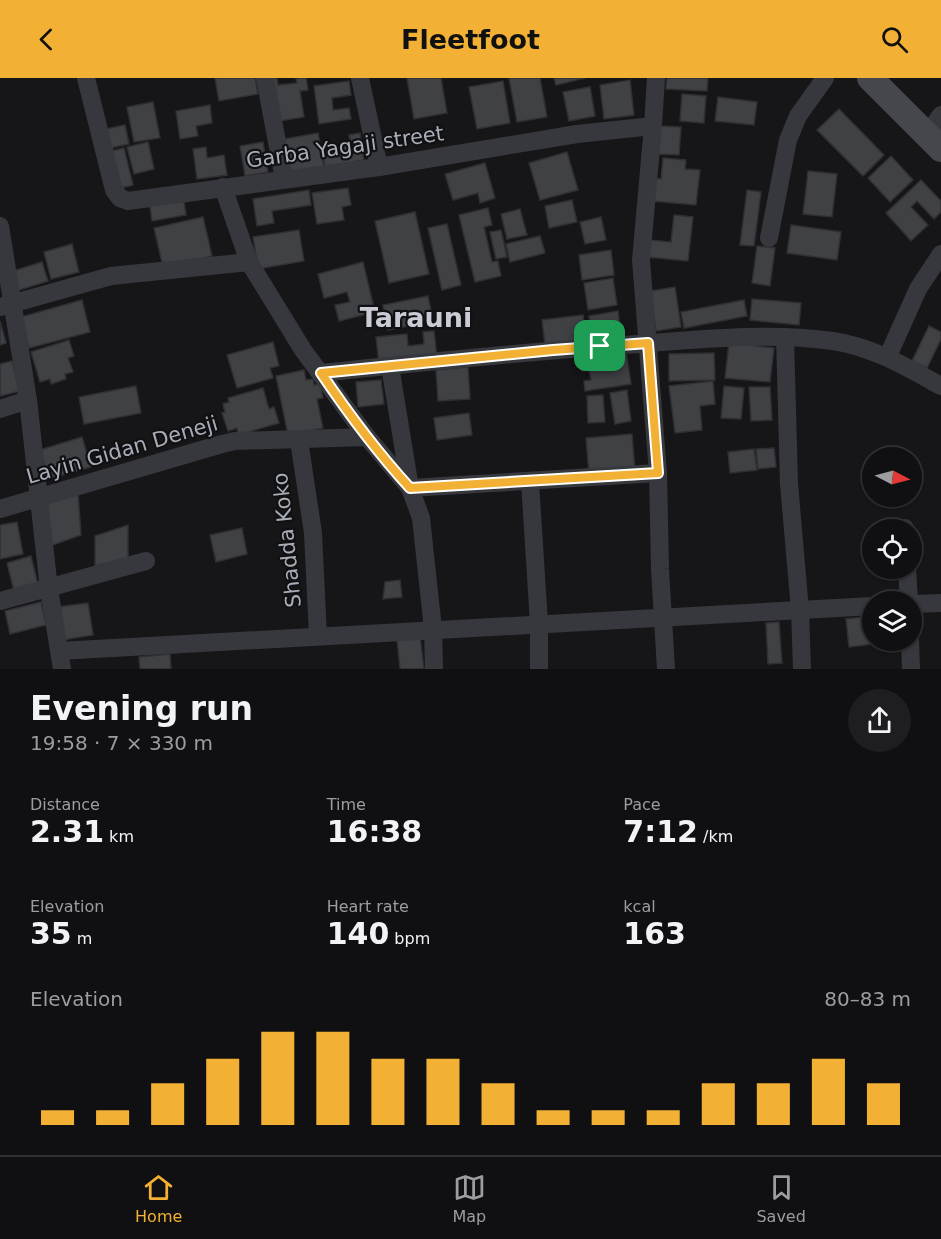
<!DOCTYPE html>
<html lang="en">
<head>
<meta charset="utf-8">
<style>
	body { margin:0; font-family:"DejaVu Sans",sans-serif; background:#1e1e20; color:#f1f3f6; height:100vh; display:flex; flex-direction:column; font-size:22px; white-space:nowrap }
	* { box-sizing:border-box; margin:0 }
	p { font-size:20px; color:#9c9d9f }
	.icon { flex:none; width:33px; height:33px; fill:none; stroke:currentColor; stroke-width:2; stroke-linecap:round; stroke-linejoin:round }
	.map { position:relative; height:591px; overflow:hidden }
	.sheet { display:flex; flex-direction:column; background:#101012; flex:1 }
	.sheet>* { flex:none }
	.needle { width:39px; rotate:96deg }
	.controls { position:absolute; left:862px; top:369px; display:grid; gap:12px }
	.controls a { display:grid; place-items:center; width:60px; height:60px; border-radius:50%; background:#101012; box-shadow:0 2px 4px #0004,0 0 0 2px #303032; font-size:30px }
	.pin { position:absolute; display:grid; place-items:center; width:51px; height:51px; color:#fff; margin:-26px; border-radius:12px; box-shadow:0 3px 9px #0006 }
	.round { display:grid; place-items:center; flex:none; width:63px; height:63px; border-radius:32px; background:#1e1e20 }
	.overview { display:flex; align-items:center; justify-content:space-between; height:102px; padding:0 30px }
	h1 { font-size:33px; font-weight:600; line-height:45px }
	.stats { display:grid; grid-template-columns:repeat(3,1fr); gap:9px; height:102px; padding:6px 30px }
	.stats div { display:grid; align-content:center }
	.stats b { font-size:30px; font-weight:600 }
	.stats small { font-size:16px; font-weight:400 }
	.stats p { font-size:16px }
	.chart { height:168px; padding:12px 30px }
	.chart p { display:flex; justify-content:space-between }
	.chart svg { width:100%; height:108px; margin-top:6px; stroke:#f2b134; stroke-width:6 }
	header { display:flex; justify-content:space-between; align-items:center; height:78px; padding:0 30px; background:#f2b134; color:#111; font-size:27px; font-weight:600 }
	.tab-bar { display:flex; justify-content:space-around; align-items:center; height:84px; border-top:2px solid #303032; background:#101012; font-size:16px; color:#9c9d9f }
	.tab-bar a { display:grid; justify-items:center; gap:3px }
	.tab-bar .selected { color:#f2b134 }
	.map>svg:first-child { display:block }
</style>
</head>
<body>
<header><svg class="icon" aria-label="back" viewBox="0 0 24 24"><path d="M15 5l-7 7 7 7"/></svg>Fleetfoot<svg class="icon" aria-label="search" viewBox="0 0 24 24"><circle cx="10" cy="10" r="6"/><path d="M15 15l6 6"/></svg></header>
<div class="map">
<svg width="941" height="591" viewBox="0 0 941 591">
	<rect width="100%" height="100%" fill="#161618"/>
	<!-- building -->
	<g fill="#404145" stroke="#303034" stroke-width="1.5">
		<path d="M215 0H255L258 16 219 23Z"/>
		<path d="M268 0H277L278 7 297 5 296 0H306L308 12 300 13 304 39 280 43Z"/>
		<path d="M407 0H441L447 35 414 41Z"/>
		<path d="M509 0H540L547 39 517 44Z"/>
		<path d="M554 0H585L556 7Z"/>
		<path d="M667 0H708L707 13 666 11Z"/>
		<path d="M630 2 634 37 604 41 600 7Z"/>
		<path d="M349 3 351 17 332 20 333 32 349 30 351 41 319 46 314 8Z"/>
		<path d="M503 3 510 45 477 51 469 9Z"/>
		<path d="M590 9 595 38 569 43 563 14Z"/>
		<path d="M682 16 706 18 704 45 680 43Z"/>
		<path d="M718 19 757 24 754 47 715 43Z"/>
		<path d="M153 24 160 60 134 64 127 29Z"/>
		<path d="M210 27 212 45 196 48 198 58 180 61 176 33Z"/>
		<path d="M839 31 884 77 863 98 817 52Z"/>
		<path d="M125 47 129 66 110 70 106 51Z"/>
		<path d="M660 48 681 49 679 77 658 76Z"/>
		<path d="M318 55 324 89 285 95 279 62Z"/>
		<path d="M360 55 364 82 325 89 322 72 351 67 349 57Z"/>
		<path d="M148 64 154 91 134 96 127 69Z"/>
		<path d="M263 64 268 94 245 98 240 68Z"/>
		<path d="M206 69 207 80 224 77 227 97 197 101 193 71Z"/>
		<path d="M124 70 133 107 117 111 108 74Z"/>
		<path d="M567 74 578 112 540 122 529 85Z"/>
		<path d="M891 78 913 102 890 124 868 100Z"/>
		<path d="M663 80 686 82 685 91 700 92 696 127 652 123 655 100 661 101Z"/>
		<path d="M485 85 495 120 480 125 478 115 453 122 445 96Z"/>
		<path d="M808 93 837 96 832 139 803 136Z"/>
		<path d="M921 102 941 123V134L934 141 917 123 911 129 928 147 911 163 886 135Z"/>
		<path d="M348 110 351 127 342 129 344 142 317 146 312 115Z"/>
		<path d="M309 112 311 127 272 133 274 145 257 148 253 121Z"/>
		<path d="M747 112 761 114 754 168 740 167Z"/>
		<path d="M183 118 186 137 152 143 149 123Z"/>
		<path d="M572 122 577 144 549 150 545 128Z"/>
		<path d="M488 130 492 147 484 149 492 184 498 183 501 198 475 204 459 137Z"/>
		<path d="M520 131 527 157 507 161 501 136Z"/>
		<path d="M415 134 429 196 389 205 375 143Z"/>
		<path d="M674 137 693 139 688 183 647 179 649 162 671 164Z"/>
		<path d="M203 139 212 178 163 189 154 150Z"/>
		<path d="M601 139 606 162 585 166 580 144Z"/>
		<path d="M447 146 461 207 442 212 428 150Z"/>
		<path d="M791 147 841 154 837 182 787 175Z"/>
		<path d="M299 152 304 183 258 191 253 159Z"/>
		<path d="M501 152 507 179 496 181 490 154Z"/>
		<path d="M540 158 545 175 510 184 506 166Z"/>
		<path d="M72 166 79 194 51 201 44 174Z"/>
		<path d="M757 168 775 170 770 208 752 205Z"/>
		<path d="M611 172 614 197 582 202 579 177Z"/>
		<path d="M42 184 48 203 16 213 10 194Z"/>
		<path d="M363 184 375 234 339 243 335 227 350 224 347 214 324 220 318 196Z"/>
		<path d="M613 200 617 227 588 232 584 205Z"/>
		<path d="M675 209 681 249 656 253 650 213Z"/>
		<path d="M428 218 433 243 388 252 383 227Z"/>
		<path d="M752 221 801 225 799 247 750 242Z"/>
		<path d="M82 222 90 254 29 270 21 239Z"/>
		<path d="M744 222 747 238 684 250 681 234Z"/>
		<path d="M618 233 621 258 592 263 589 238Z"/>
		<path d="M583 237 586 262 545 267 542 242Z"/>
		<path d="M0 243 6 265 0 267Z"/>
		<path d="M929 248 941 254V261L927 290 912 283Z"/>
		<path d="M434 253 437 280 379 286 376 259 407 256 408 268 424 266 423 254Z"/>
		<path d="M69 262 74 278 68 280 73 294 65 296 66 301 51 306 50 301 40 304 31 274Z"/>
		<path d="M273 264 279 288 270 290 273 300 237 310 227 277Z"/>
		<path d="M729 265 774 270 770 304 725 300Z"/>
		<path d="M626 273 631 306 585 313 584 303 591 302 589 292 582 293 580 280Z"/>
		<path d="M714 275 715 302 669 303V276Z"/>
		<path d="M12 283 20 313 0 318V286Z"/>
		<path d="M468 289 470 321 438 323 436 292Z"/>
		<path d="M304 292 306 302 313 301 314 307 320 306 323 320 317 321 323 350 288 357 276 298Z"/>
		<path d="M381 302 384 326 358 329 356 304Z"/>
		<path d="M713 303 715 326 700 328 702 352 675 355 669 308Z"/>
		<path d="M136 308 141 335 84 346 79 319Z"/>
		<path d="M724 308 744 310 741 341 721 340Z"/>
		<path d="M749 309H770L772 342 751 343Z"/>
		<path d="M263 310 269 331 274 329 279 345 238 357 237 350 228 353 222 335 225 334 223 326 229 324 228 320Z"/>
		<path d="M627 312 631 343 615 346 610 315Z"/>
		<path d="M603 317 605 344 588 345 587 318Z"/>
		<path d="M469 335 472 357 437 362 434 340Z"/>
		<path d="M632 356 635 393 589 396 586 360Z"/>
		<path d="M82 359 91 389 49 401 40 372Z"/>
		<path d="M774 370 776 389 758 391 756 371Z"/>
		<path d="M754 371 757 392 730 395 728 374Z"/>
		<path d="M78 415 81 457 47 469 43 427Z"/>
		<path d="M17 444 23 476 0 481V447Z"/>
		<path d="M128 447V480L95 488V458Z"/>
		<path d="M242 450 247 476 216 484 210 457Z"/>
		<path d="M31 478 38 507 14 513 7 485Z"/>
		<path d="M400 502 402 519 383 521 385 504Z"/>
		<path d="M41 524 46 547 10 556 5 533Z"/>
		<path d="M88 525 93 557 63 562 58 529Z"/>
		<path d="M873 538V562H880V565L849 569 846 541Z"/>
		<path d="M779 544 782 585 768 586 766 545Z"/>
		<path d="M420 558 424 591H400L397 561Z"/>
		<path d="M170 576 171 591H140L139 579Z"/>
	</g>
	<g fill="none" stroke-linecap="round" stroke-linejoin="round">
		<!-- street -->
		<g stroke="#37383d" stroke-width="18">
			<path d="M86 0 114 112 120 120 128 123 379 89 577 56 653 48 656 0"/>
			<path d="M265 0 284 101"/>
			<path d="M360 0 379 89"/>
			<path d="M653 48 641 182 658 395 660 491 666 591"/>
			<path d="M928 55 941 37"/>
			<path d="M223 109 249 184"/>
			<path d="M0 148 28 322 49 511 62 591"/>
			<path d="M769 160 788 62 798 38 825 0"/>
			<path d="M0 229 111 198 249 184 303 272 367 359 235 363 222 366 0 431"/>
			<path d="M785 259 789 406 800 532 802 591"/>
			<path d="M888 278 918 211 941 176"/>
			<path d="M390 288 410 410 658 395"/>
			<path d="M321 295C426 284 532 273 638 266 702 261 768 254 833 263 873 269 906 289 941 308"/>
			<path d="M0 331 28 322"/>
			<path d="M367 359 410 410 421 440 433 551 434 591"/>
			<path d="M299 362 313 455 318 558"/>
			<path d="M530 404 539 545V591"/>
			<path d="M905 450V452"/>
			<path d="M907 490 909 524"/>
			<path d="M0 523 146 483"/>
			<path d="M912 526 941 525"/>
			<path d="M910 562 911 591"/>
			<path d="M59 573 873 528"/>
		</g>
		<!-- secondary -->
		<path stroke="#45474d" stroke-width="26" d="M870 0 941 71"/>
	</g>
	<g fill="none" stroke-linecap="round" stroke-linejoin="round">
		<!-- route casing -->
		<g stroke="#fff" stroke-width="12">
			<path id="route" d="M648 265 658 395 410 410C377 374 348 335 321 295L553 272Z"/>
		</g>
		<!-- route -->
		<use href="#route" stroke="#f2b134" stroke-width="8"/>
	</g>
	<g text-anchor="middle" dominant-baseline="central" stroke-width="4.5" stroke-linejoin="round" paint-order="stroke">
		<!-- street labels -->
		<g font-size="21" fill="#a8adb8" stroke="#111113">
			<text transform="translate(345 69) rotate(-8)">Garba Yagaji street</text>
			<text transform="translate(122 372) rotate(-16)">Layin Gidan Deneji</text>
			<text transform="translate(287 462) rotate(-96)">Shadda Koko</text>
		</g>
		<!-- district labels -->
		<g font-size="27" font-weight="bold" fill="#c9ccd4" stroke="#111113">
			<text x="416" y="239">Tarauni</text>
		</g>
	</g>
</svg>
<div class="controls">
<a><svg class="needle" viewBox="-14 -14 28 28"><path d="M0-13l5 13h-10z" fill="#e53935"/><path d="M0 13l5-13h-10z" fill="#9c9d9f"/></svg></a>
<a><svg class="icon" aria-label="locate" viewBox="0 0 24 24"><circle cx="12" cy="12" r="6"/><path d="M12 2v4M12 18v4M2 12h4M18 12h4"/></svg></a>
<a><svg class="icon" aria-label="layers" viewBox="0 0 24 24"><path d="M12 4l9 5-9 5-9-5zM3 14l9 5 9-5"/></svg></a>
</div>
<div class="pin" style="left:600px;top:268px;background:#1e9e55"><svg class="icon" aria-label="arrive" viewBox="0 0 24 24"><path d="M6 21V4h12l-3 4 3 4H6"/></svg></div>
</div>
<section class="sheet">
<div class="overview"><div><h1>Evening run</h1><p>19:58 · 7 × 330 m</p></div><a class="round"><svg class="icon" aria-label="share" viewBox="0 0 24 24"><path d="M12 15V3M7 8l5-5 5 5M5 13v7h14v-7"/></svg></a></div>
<div class="stats">
<div><p>Distance</p><b>2.31<small> km</small></b></div>
<div><p>Time</p><b>16:38</b></div>
<div><p>Pace</p><b>7:12<small> /km</small></b></div>
</div>
<div class="stats">
<div><p>Elevation</p><b>35<small> m</small></b></div>
<div><p>Heart rate</p><b>140<small> bpm</small></b></div>
<div><p>kcal</p><b>163</b></div>
</div>
<div class="chart"><p><span>Elevation</span>80–83 m</p>
<svg viewBox="0 0 160 44" preserveAspectRatio="none"><path d="M5 44V38M15 44V38M25 44V27M35 44V17M45 44V6M55 44V6M65 44V17M75 44V17M85 44V27M95 44V38M105 44V38M115 44V38M125 44V27M135 44V27M145 44V17M155 44V27"/></svg>
</div>
</section>
<nav class="tab-bar">
<a class="selected"><svg class="icon" aria-label="home" viewBox="0 0 24 24"><path d="M3 11l9-7 9 7M6 9v11h12V9"/></svg>Home</a>
<a><svg class="icon" aria-label="map" viewBox="0 0 24 24"><path d="M3 6l6-2 6 2 6-2v14l-6 2-6-2-6 2zM9 4v14M15 6v14"/></svg>Map</a>
<a><svg class="icon" aria-label="saved" viewBox="0 0 24 24"><path d="M7 4h10v16l-5-4-5 4z"/></svg>Saved</a>
</nav>
</body>
</html>
